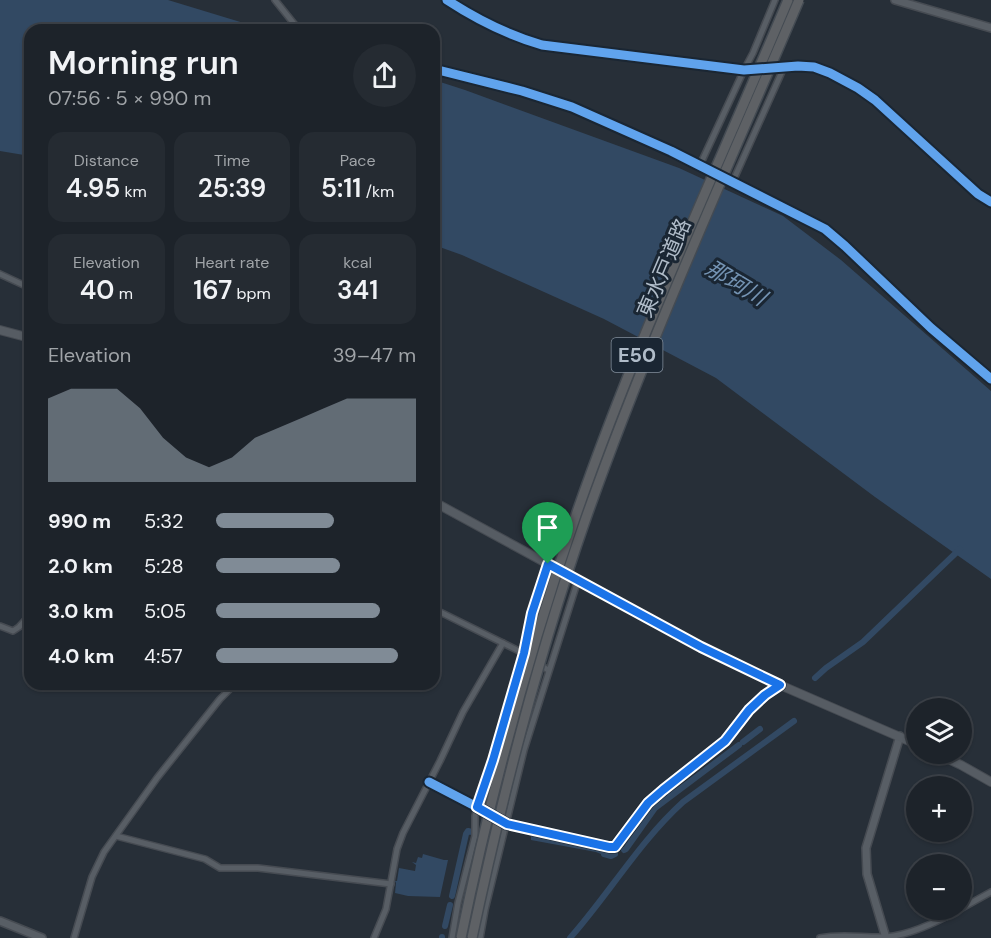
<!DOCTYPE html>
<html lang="en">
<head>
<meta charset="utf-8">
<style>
	body { margin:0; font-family:"DM Sans","Noto Sans JP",sans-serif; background:#252b32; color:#f1f3f6; height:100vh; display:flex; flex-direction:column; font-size:22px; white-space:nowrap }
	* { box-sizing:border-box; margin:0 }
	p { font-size:20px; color:#a0a4a8 }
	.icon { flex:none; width:33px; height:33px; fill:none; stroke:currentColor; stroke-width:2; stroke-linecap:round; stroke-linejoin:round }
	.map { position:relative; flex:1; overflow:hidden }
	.side { position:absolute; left:24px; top:24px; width:416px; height:666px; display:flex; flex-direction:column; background:#1d232a; border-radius:18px; box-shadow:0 2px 4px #0004,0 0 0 2px #3b4047 }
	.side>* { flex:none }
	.fabs { position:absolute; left:906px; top:698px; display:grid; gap:12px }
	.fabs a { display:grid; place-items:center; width:66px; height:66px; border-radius:50%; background:#1d232a; box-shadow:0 2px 4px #0004,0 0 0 2px #3b4047; font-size:30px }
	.pin { position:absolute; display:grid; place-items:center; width:51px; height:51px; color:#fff; margin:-62px -26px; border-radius:50% 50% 50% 0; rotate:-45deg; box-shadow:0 0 6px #0007 }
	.pin .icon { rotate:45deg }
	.round { display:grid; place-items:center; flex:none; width:63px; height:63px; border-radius:32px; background:#252b32 }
	.summary { display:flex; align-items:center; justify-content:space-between; height:102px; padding:0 24px }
	h1 { font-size:33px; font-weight:600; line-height:45px }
	.figures { display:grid; grid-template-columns:repeat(3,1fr); gap:9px; height:102px; padding:6px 24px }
	.figures div { display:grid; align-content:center; border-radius:15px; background:#252b32; text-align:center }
	.figures b { font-size:26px; font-weight:600 }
	.figures small { font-size:16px; font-weight:400 }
	.figures p { font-size:16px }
	.chart { height:168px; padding:12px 24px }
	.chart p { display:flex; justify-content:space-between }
	.chart svg { width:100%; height:108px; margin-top:6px; fill:#808b96; opacity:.7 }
	ul { padding:0 24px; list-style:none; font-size:20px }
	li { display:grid; grid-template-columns:96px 72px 1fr; align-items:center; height:45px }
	li i { height:15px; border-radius:8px; background:#808b96 }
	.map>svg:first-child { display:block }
</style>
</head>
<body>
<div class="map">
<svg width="991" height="938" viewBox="0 0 991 938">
	<rect width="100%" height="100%" fill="#272f38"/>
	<!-- water -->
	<g fill="#324963">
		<path d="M0 0H168L267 30H30V156L0 151Z"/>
		<path d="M434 80 465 90 679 168 783 216 841 260 991 391V579L875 497 716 378 604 319 462 255 434 245Z"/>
		<path d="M531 836 596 849 611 854V858L596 852 531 840Z"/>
		<path d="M423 854 444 860H448L440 897 408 896 395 893 396 883 395 881H397L399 868 415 871 416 865 412 862 416 863 418 857 422 858Z"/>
	</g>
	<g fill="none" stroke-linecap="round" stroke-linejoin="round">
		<!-- canal -->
		<g stroke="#324963" stroke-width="6">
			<path d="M815 678 826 668 863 642 960 549"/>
			<path d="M743 742 760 729"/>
			<path d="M624 850 626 849 655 808 739 745"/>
			<path d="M604 854 611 856 615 854"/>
			<path d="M452 896 466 834 468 831 472 832"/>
			<path d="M445 926 450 905"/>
			<path d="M442 938V937"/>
			<path d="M570 938C609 894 639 842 683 802L794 721"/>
		</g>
		<!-- minor casing -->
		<g stroke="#464b52" stroke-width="8">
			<g id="minor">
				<path d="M275 0 295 25 308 30"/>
				<path d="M447 0C476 19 508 35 542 45L731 68 758 69"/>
				<path d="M770 68C784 67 799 65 813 67 833 70 859 88 875 100L978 194 991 202"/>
				<path d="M434 69 522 91 572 107 671 151 825 229 845 246 931 328 991 379"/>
				<path d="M700 165 744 70 753 53 775 0"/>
				<path d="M733 181 784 67"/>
				<path d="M0 274 30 288"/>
				<path d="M434 609 523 653 548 670"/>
				<path d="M0 626 13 631 19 627 30 615"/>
				<path d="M429 782 489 813"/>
				<path d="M497 818 507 824 609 847H615L648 803 663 790 725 741 749 710 765 695 780 685"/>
				<path d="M116 836 205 859 220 868H258L391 884"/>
				<path d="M962 908 991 892"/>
				<path d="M74 938 92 877 104 852 157 778 220 699 235 684"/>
				<path d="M374 938 386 909 397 849 403 833 440 761 463 712 503 643"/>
				<path d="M452 938 458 903 475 836V816L477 807 493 760 523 653 532 613 548 564"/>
				<path d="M480 938 485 910 524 750 578 580"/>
				<path d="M820 938C842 933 864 938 886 937 910 935 939 921 960 909"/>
			</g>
		</g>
		<!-- tertiary casing -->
		<g stroke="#464b52" stroke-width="10">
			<g id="tertiary">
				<path d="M895 0 991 28"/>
				<path d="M0 921 42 938"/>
				<path d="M886 938 867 874 866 848 900 736"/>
			</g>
		</g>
		<!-- secondary casing -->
		<g stroke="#464b52" stroke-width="10">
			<g id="secondary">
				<path d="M0 330 30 338"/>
				<path d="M434 502 701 647 780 685 916 744"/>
				<path d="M936 753 961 765 991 782"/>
			</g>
		</g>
		<!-- minor -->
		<use href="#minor" stroke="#585e65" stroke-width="5"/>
		<!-- tertiary -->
		<use href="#tertiary" stroke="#585e65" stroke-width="7"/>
		<!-- secondary -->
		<use href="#secondary" stroke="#565c63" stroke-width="8"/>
		<!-- motorway-bridge casing -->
		<g stroke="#444b53" stroke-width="12" stroke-linecap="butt">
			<g id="motorway-bridge">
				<path d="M461 938C490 796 528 655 575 518 636 341 716 172 788 0"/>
				<path d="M472 938C502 796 538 655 586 518 648 342 726 172 799 0"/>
			</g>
		</g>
		<!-- motorway-bridge -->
		<use href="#motorway-bridge" stroke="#5e6165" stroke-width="9"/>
		<!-- cycleway casing -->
		<g stroke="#1a2633" stroke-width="13">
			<g id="cycleway">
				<path d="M447 0C476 19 508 35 542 45L744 70 798 66 814 67 830 73 858 88 875 100 978 194 991 202"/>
				<path d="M434 69 522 91 572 107 671 151 825 229 845 246 931 328 991 379"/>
				<path d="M429 782 477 807 507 824 609 847H615L648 803 663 790 725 741 749 710 765 695 780 685"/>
			</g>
		</g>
		<!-- cycleway -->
		<use href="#cycleway" stroke="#60a3ed" stroke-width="9"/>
	</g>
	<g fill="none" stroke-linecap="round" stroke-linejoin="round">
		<!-- route casing -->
		<g stroke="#fff" stroke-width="12">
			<path id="route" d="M548 564 701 647 780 685 765 695 749 710 725 741 663 790 648 803 615 847H609L507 824 477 807 493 760 524 653 532 613Z"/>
		</g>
		<!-- route -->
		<use href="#route" stroke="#1a73e8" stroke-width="8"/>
	</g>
	<g text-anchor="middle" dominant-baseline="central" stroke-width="6" stroke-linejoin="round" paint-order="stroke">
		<!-- shield labels -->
		<rect fill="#1a2633" stroke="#838f9c" stroke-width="1.5" x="611.5" y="338" width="51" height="34" rx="4.5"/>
		<g font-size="20" font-weight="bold" fill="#b0bcc9">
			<text x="637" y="355">E50</text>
		</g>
		<!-- street labels -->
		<g font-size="21" fill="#b0bcc9" stroke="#1a2633">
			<text transform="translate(664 268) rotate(-67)">東水戸道路</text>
		</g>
		<!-- water labels -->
		<g font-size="22" font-style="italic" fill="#7594b4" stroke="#1a2633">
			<text transform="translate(736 283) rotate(31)">那珂川</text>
		</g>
	</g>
</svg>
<div class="fabs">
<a><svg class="icon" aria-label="layers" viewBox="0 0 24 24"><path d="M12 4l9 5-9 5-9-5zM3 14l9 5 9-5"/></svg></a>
<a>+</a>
<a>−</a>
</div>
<div class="pin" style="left:548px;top:564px;background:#1e9e55"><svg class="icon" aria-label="arrive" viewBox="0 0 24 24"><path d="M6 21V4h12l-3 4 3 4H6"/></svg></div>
<section class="side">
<div class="summary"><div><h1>Morning run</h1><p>07:56 · 5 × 990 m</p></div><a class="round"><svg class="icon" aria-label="share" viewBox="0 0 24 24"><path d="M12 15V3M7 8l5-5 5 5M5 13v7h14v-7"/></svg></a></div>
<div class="figures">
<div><p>Distance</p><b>4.95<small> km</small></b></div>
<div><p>Time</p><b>25:39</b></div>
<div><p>Pace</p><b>5:11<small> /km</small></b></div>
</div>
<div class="figures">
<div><p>Elevation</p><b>40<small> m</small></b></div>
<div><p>Heart rate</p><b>167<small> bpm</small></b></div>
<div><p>kcal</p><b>341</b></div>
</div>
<div class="chart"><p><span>Elevation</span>39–47 m</p>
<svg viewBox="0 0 160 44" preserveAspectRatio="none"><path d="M0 44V10L10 6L20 6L30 6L40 14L50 26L60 34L70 38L80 34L90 26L100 22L110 18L120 14L130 10L140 10L150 10L160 10V44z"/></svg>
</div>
<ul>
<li><b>990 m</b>5:32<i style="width:59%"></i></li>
<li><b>2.0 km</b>5:28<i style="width:62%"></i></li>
<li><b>3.0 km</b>5:05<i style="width:82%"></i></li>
<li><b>4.0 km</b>4:57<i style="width:91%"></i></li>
</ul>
</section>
</div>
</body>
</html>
